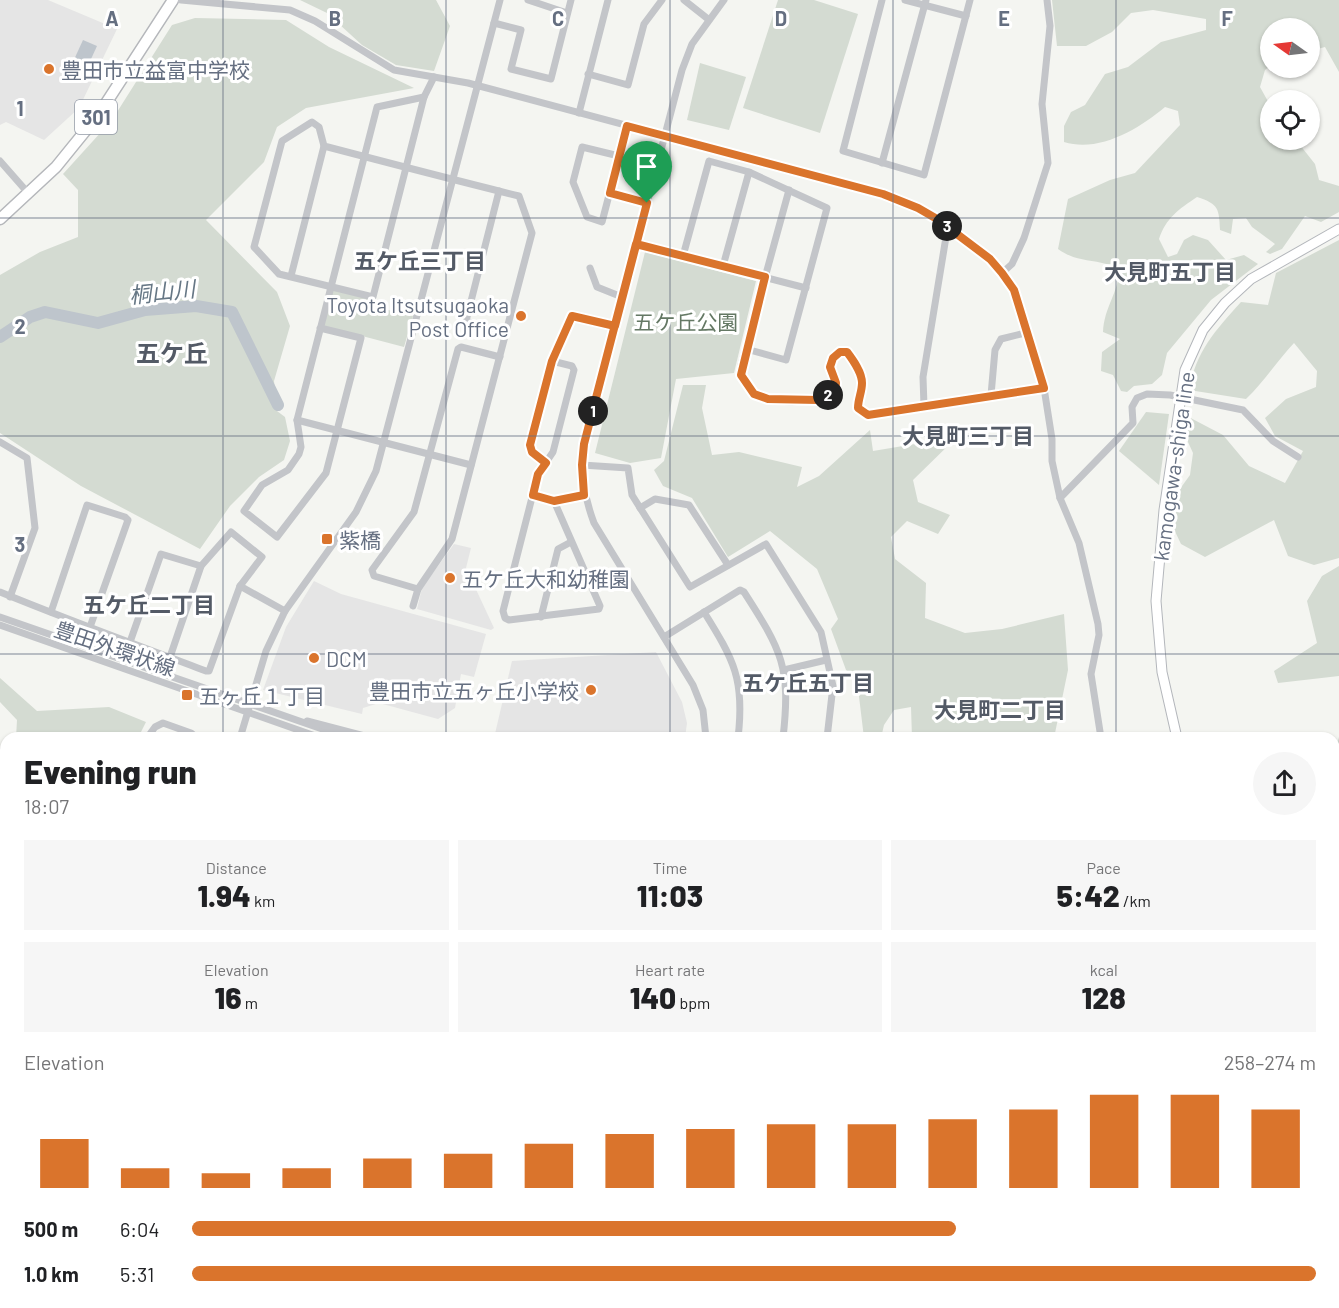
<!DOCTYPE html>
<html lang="en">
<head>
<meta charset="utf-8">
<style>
	body { margin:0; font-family:Barlow,"Noto Sans JP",sans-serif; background:#f6f6f6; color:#202124; height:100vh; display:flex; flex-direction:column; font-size:22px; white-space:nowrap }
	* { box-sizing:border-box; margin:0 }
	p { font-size:20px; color:#757577 }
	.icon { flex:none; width:33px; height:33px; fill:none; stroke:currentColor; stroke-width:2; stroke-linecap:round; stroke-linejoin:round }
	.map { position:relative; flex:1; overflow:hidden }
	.side { position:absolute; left:0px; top:732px; width:1340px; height:576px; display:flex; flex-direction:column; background:#fff; border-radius:18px 18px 0 0; box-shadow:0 2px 4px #0004 }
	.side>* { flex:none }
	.needle { width:39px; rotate:284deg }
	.controls { position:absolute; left:1260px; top:18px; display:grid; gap:12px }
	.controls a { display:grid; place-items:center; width:60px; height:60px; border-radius:50%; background:#fff; box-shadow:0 2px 4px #0004; font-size:30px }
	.pin { position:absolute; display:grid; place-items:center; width:51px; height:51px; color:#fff; margin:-62px -26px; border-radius:50% 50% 50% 0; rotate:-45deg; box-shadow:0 0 6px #0007 }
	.pin .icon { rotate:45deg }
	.km { position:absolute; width:30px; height:30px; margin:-15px; border-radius:50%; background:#222; color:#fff; font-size:16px; line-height:30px; text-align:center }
	.round { display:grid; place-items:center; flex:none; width:63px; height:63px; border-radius:32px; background:#f6f6f6 }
	.headline { display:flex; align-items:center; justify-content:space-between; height:102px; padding:0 24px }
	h1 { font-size:33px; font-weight:800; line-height:45px }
	.metrics { display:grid; grid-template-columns:repeat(3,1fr); gap:9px; height:102px; padding:6px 24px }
	.metrics div { display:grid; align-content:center; border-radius:0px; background:#f6f6f6; text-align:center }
	.metrics b { font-size:30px; font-weight:800 }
	.metrics small { font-size:16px; font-weight:400 }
	.metrics p { font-size:16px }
	.chart { height:168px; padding:12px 24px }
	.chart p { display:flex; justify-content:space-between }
	.chart svg { width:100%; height:108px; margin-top:6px; stroke:#da742c; stroke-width:6 }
	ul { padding:0 24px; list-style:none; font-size:20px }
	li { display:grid; grid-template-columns:96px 72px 1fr; align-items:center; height:45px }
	li i { height:15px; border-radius:8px; background:#da742c }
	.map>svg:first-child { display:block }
</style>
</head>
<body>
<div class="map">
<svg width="1339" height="1308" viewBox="0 0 1339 1308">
	<rect width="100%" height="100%" fill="#f4f5f1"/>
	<!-- built -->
	<g fill="#e5e5e5">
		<path d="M0 0H48L117 29 79 108 44 140 6 122 0 125Z"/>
		<path d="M454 544 471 548 466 568 494 628 491 630 417 609 422 588Z"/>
		<path d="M314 581 341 594 486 634 474 677 461 674 455 708 438 719 379 703 363 708 362 714 263 690 286 627Z"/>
		<path d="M656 652 682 702 687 723 685 738H494L512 661Z"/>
	</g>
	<!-- green -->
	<g fill="#d4dbd2">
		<path d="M300 0H436L450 26 434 71 396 65 362 45 327 13Z"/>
		<path d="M778 0H814L858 14 820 133 743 108Z"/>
		<path d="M1052 0H1339V72L1325 47 1310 51V28H1270V66L1265 70 1260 87 1270 105V140H1296L1315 164 1319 180 1339 186V212L1321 222 1305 216 1282 249 1270 254 1266 252 1275 244 1252 227 1246 218 1233 219 1231 234 1220 230C1219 209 1219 204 1197 197 1179 209 1166 218 1159 239L1168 257 1177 254 1184 240 1193 235 1208 240 1226 260 1244 255 1258 264 1211 300 1167 353 1162 375 1152 384 1134 386 1127 392 1121 391 1113 375 1101 371 1102 352 1120 339 1103 332C1104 307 1119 292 1119 270 1100 257 1080 265 1058 249L1068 199 1110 180 1135 173 1180 125 1178 111 1165 107C1139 129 1099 153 1064 142V126L1071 112 1085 105 1105 74 1128 67 1161 42 1206 30V19L1153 10 1131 13 1112 32 1086 46H1057Z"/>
		<path d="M195 18 286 20 329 47 414 88 306 108 277 127 264 162 206 220 277 292 290 326 274 381 277 411 285 417 290 441 284 460 259 477 230 506 200 549 81 486 0 433V275L40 252 78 237V190L63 174 112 120 172 25Z"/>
		<path d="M700 63 746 77 729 130 687 120Z"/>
		<path d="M1339 240V558L1314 565 1288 556 1274 520 1205 557 1181 544 1171 523 1177 493 1190 475 1193 453 1188 442 1183 414 1223 435 1249 466 1285 483 1303 451 1275 436 1265 418 1286 399 1316 387 1317 371 1294 343C1277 361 1264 382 1246 399L1189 390C1196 351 1215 331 1241 302L1268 305 1276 273Z"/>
		<path d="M645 252 756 281 734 373 676 379 661 458 630 463 595 453Z"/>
		<path d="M333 290 370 299 372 306 413 316 404 347 324 326Z"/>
		<path d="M683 385H706L702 408 712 455 739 452 802 467 797 487 819 476 870 430 873 451 957 437 913 480 918 502 950 515 938 534 907 521 891 537 895 559 926 583 925 618 965 633 1002 629 1064 614 1068 670 1054 738H912L911 707 894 710 884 725 881 738H864L857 680 846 670 831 629 838 619 817 569 770 531 728 557 692 498 663 486 654 470 664 461Z"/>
		<path d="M1146 412 1169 414 1159 485 1119 451Z"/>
		<path d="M1339 566V676L1278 683 1274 671 1317 643 1307 601 1322 576Z"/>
		<path d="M0 678 37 711 109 707 146 722 138 738H16L17 720 0 702Z"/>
		<path d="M1339 737V831L1334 852V754Z"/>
		<path d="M6 892V934L0 938V898Z"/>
		<path d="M6 998V1183L0 1175V1004Z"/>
		<path d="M1334 1156 1339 1160V1308H1072L1068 1302H1334Z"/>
		<path d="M0 1194 6 1197V1260L0 1255Z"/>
		<path d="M23 1302H158L159 1308H20Z"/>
		<path d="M170 1302H352L354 1308H170Z"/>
		<path d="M459 1302H1048L1054 1308H460Z"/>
	</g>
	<!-- water -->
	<path fill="#bec5cc" d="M83 40 97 46 86 70 72 64Z"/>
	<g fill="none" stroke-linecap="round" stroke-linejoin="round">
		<!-- river -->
		<path stroke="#bec5cc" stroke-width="12" d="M0 337 30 317 45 312 98 323 145 310 196 306 232 312 278 405"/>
		<!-- major casing -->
		<g stroke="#b3b6bb" stroke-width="11">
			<g id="major">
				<path d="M1177 738 1162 672 1156 601 1164 510 1185 370 1203 330 1225 303 1251 279 1339 229"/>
				<path d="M1334 1073 1339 1078"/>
				<path d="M1334 1084 1339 1089"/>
			</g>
		</g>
		<!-- highway casing -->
		<g stroke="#b5b7bb" stroke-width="13">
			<path id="highway" d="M0 219 56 167 99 114 173 0"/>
		</g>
		<!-- minor -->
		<g stroke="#c3c5c9" stroke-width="7">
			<path d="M181 0 290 10 315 21 394 70 468 83 883 194 937 219 990 259 1014 290 1044 388 1052 439V461L1060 498 1079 543 1098 624 1099 635 1091 674 1101 738"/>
			<path d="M528 0 567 13"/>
			<path d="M684 0 708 19"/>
			<path d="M882 0 843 151 924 175 970 0"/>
			<path d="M905 0 966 16"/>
			<path d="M494 23 521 30 511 69 551 79 571 0"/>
			<path d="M588 74 628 85 644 24 662 0"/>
			<path d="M579 113 608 0"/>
			<path d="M619 156 582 147 573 182 587 217 602 222 627 126"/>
			<path d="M0 161 29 194"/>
			<path d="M882 163 926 0"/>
			<path d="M789 190 741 365C738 408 810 408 835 391L836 383 830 367 833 359 840 352H847C853 360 862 372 862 383 862 392 858 399 858 408L869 415 1044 388"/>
			<path d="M499 191 466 321 506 333"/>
			<path d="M610 193 647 203"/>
			<path d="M636 244 806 288"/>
			<path d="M683 256 709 161 749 172 827 208 786 360 746 349"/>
			<path d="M723 266 749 172"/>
			<path d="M590 268 597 287 622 297"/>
			<path d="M1002 273 1012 264 1024 238 1048 163 1042 104 1050 26 1047 0"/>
			<path d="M291 276 324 146"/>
			<path d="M320 328 361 338 326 473 277 537 244 511 262 485 288 470 299 454 301 447 297 420 377 107 424 97"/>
			<path d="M552 361 572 366 574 370 553 452 538 474 503 611 505 618 509 620 599 609 600 606 554 501"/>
			<path d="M991 395 995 350 1001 339 1025 333"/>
			<path d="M924 406 923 377 946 237 950 229"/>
			<path d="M297 420 471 465"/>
			<path d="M0 442 27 458 35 528 10 597"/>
			<path d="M546 463 532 452 530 445 552 361 570 318 577 316 615 326"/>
			<path d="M582 465 628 468 632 495 690 587 766 544 821 632 833 686 827 738"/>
			<path d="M533 495 554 501 584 495"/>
			<path d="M1060 498 1133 423 1132 407 1137 398 1147 394 1170 395 1243 410 1273 441 1298 457"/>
			<path d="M640 508 655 499 689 505 728 565"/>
			<path d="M240 586 285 611"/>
			<path d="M418 589 374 576 372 570 414 512 458 349 461 347 500 357"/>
			<path d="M0 592C68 620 137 645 206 671H209L240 586 262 557 231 532 201 566 170 657"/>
			<path d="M413 606 418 589 452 539 505 336 532 233 519 196C454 180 389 163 324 146L319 127 312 122 282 141 254 247 279 274 373 297 424 97 434 77"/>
			<path d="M51 612 87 505 125 517 128 520 90 627"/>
			<path d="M704 612C734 660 745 680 738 738"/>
			<path d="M0 617 348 738"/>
			<path d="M541 617 558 549 571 542"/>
			<path d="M0 625 321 738"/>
			<path d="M664 637 740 590 744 592C782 651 791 667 783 738"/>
			<path d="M130 642 161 554 201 566"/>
			<path d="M784 670 826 660"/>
			<path d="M307 721 372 738"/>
			<path d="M147 738 155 727 163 723 191 733 197 738"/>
			<path d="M240 738 266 651 285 611 356 512 376 471 500 0"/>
			<path d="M706 738 703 710 693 685 594 523C584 496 580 472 584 444L682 70 692 44 724 0"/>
			<path d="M0 999 6 994"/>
			<path d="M1334 1057H1339"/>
			<path d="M0 1184 6 1190"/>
			<path d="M0 1263 6 1271"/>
			<path d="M11 1308 13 1302"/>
			<path d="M163 1308 164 1302"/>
			<path d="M445 1308 446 1302"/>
		</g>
		<!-- major -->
		<use href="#major" stroke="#fff" stroke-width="9"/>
		<!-- highway -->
		<use href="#highway" stroke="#fff" stroke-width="10"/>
	</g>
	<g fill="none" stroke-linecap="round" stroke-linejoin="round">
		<!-- route casing -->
		<g stroke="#fff" stroke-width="12">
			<path id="route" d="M647 203 615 326 572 316 552 361 530 445 532 452 546 463 538 474 533 495 554 501 584 495 582 465 584 444 636 244 765 277 741 375 754 394 768 399 818 400 835 391 836 383 830 367 833 358 840 352H847C853 360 862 372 862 383 862 392 858 399 858 408L868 415 1044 388 1014 290 1002 273 990 259 937 219 918 208 883 194 627 126 610 193 647 203"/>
		</g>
		<!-- route -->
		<use href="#route" stroke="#da742c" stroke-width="8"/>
	</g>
	<!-- grid -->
	<path fill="none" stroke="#656f81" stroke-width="1.5" stroke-opacity="0.55" d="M223 0V738M446 0V738M670 0V738M893 0V738M1116 0V738M0 218H1339M0 436H1339M0 654H1339M0 872H6M1334 872H1339M0 1090H6M1334 1090H1339M223 1302V1308M446 1302V1308M670 1302V1308M893 1302V1308M1116 1302V1308"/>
	<!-- markers -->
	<g fill="#da742c" stroke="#fff" stroke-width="2">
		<circle cx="49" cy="69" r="6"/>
		<circle cx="521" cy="316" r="6"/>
		<rect x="321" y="533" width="12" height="12" rx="3"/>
		<circle cx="450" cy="578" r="6"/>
		<circle cx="314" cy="658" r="6"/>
		<circle cx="591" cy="690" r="6"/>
		<rect x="181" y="689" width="12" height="12" rx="3"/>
	</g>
	<g text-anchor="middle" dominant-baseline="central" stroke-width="6" stroke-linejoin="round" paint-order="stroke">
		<!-- shield labels -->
		<rect fill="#fff" stroke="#939aa7" stroke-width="1.5" x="75" y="100" width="42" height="34" rx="4.5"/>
		<g font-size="20" font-weight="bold" fill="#656f81">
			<text x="96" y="117">301</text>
		</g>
		<!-- poi labels -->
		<g font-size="21" fill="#656f81" stroke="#fff" text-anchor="start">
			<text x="61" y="69">豊田市立益富中学校</text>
			<text x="509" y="304" text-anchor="end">Toyota Itsutsugaoka<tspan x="509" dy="24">Post Office</tspan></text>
			<text x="339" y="539">紫橋</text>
			<text x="462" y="578">五ケ丘大和幼稚園</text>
			<text x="326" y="658">DCM</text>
			<text x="579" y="690" text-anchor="end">豊田市立五ヶ丘小学校</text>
			<text x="199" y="695">五ヶ丘１丁目</text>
		</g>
		<!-- park labels -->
		<g font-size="21" fill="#647864" stroke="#fff">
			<text x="686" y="321">五ケ丘公園</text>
		</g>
		<!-- street labels -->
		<g font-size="21" fill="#656f81" stroke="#fff">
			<text transform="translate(1173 466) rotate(-82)">kamogawa-shiga line</text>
			<text transform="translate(115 648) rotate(19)">豊田外環状線</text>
		</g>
		<!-- neighbourhood labels -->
		<g font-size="22" font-weight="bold" fill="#535a66" stroke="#fff">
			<text x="420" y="260">五ケ丘三丁目</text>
			<text x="1170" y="271">大見町五丁目</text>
			<text x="968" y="435">大見町三丁目</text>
			<text x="149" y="604">五ケ丘二丁目</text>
			<text x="808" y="682">五ケ丘五丁目</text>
			<text x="1000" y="709">大見町二丁目</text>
		</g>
		<!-- water labels -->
		<g font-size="22" font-style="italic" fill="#667785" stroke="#fff">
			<text transform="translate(162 291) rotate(-6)">桐山川</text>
		</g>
		<!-- quarter labels -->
		<g font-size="24" font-weight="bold" fill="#535a66" stroke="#fff">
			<text x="172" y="352">五ケ丘</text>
		</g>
	</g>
	<g font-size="20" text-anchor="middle" font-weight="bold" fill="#656f81" stroke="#fff" stroke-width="6" stroke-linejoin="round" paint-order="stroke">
		<text x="112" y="26">A</text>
		<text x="335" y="26">B</text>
		<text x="558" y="26">C</text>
		<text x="781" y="26">D</text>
		<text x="1004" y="26">E</text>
		<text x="1227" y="26">F</text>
		<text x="20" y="116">1</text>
		<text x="20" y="334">2</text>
		<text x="20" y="552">3</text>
	</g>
</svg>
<div class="controls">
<a><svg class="needle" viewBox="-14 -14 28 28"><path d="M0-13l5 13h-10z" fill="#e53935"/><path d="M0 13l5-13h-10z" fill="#757577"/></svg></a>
<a><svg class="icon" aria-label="locate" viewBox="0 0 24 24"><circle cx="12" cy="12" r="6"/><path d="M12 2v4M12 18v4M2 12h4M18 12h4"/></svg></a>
</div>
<div class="pin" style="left:647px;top:203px;background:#1e9e55"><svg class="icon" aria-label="arrive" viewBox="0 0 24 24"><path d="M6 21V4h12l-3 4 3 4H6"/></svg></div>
<b class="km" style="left:593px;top:411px">1</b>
<b class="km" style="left:828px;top:395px">2</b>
<b class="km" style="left:947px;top:226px">3</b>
<section class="side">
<div class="headline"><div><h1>Evening run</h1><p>18:07</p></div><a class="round"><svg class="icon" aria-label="share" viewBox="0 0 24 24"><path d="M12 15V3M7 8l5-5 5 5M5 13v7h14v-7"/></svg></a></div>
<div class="metrics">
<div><p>Distance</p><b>1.94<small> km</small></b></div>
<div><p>Time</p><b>11:03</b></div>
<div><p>Pace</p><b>5:42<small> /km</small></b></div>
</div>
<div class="metrics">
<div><p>Elevation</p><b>16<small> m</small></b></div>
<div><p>Heart rate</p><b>140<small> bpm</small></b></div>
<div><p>kcal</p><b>128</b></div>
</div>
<div class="chart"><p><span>Elevation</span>258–274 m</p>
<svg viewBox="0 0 160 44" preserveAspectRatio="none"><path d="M5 44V24M15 44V36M25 44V38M35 44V36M45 44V32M55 44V30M65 44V26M75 44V22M85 44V20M95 44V18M105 44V18M115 44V16M125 44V12M135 44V6M145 44V6M155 44V12"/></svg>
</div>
<ul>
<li><b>500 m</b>6:04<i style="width:68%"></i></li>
<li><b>1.0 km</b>5:31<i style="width:100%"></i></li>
</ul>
</section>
</div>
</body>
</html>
